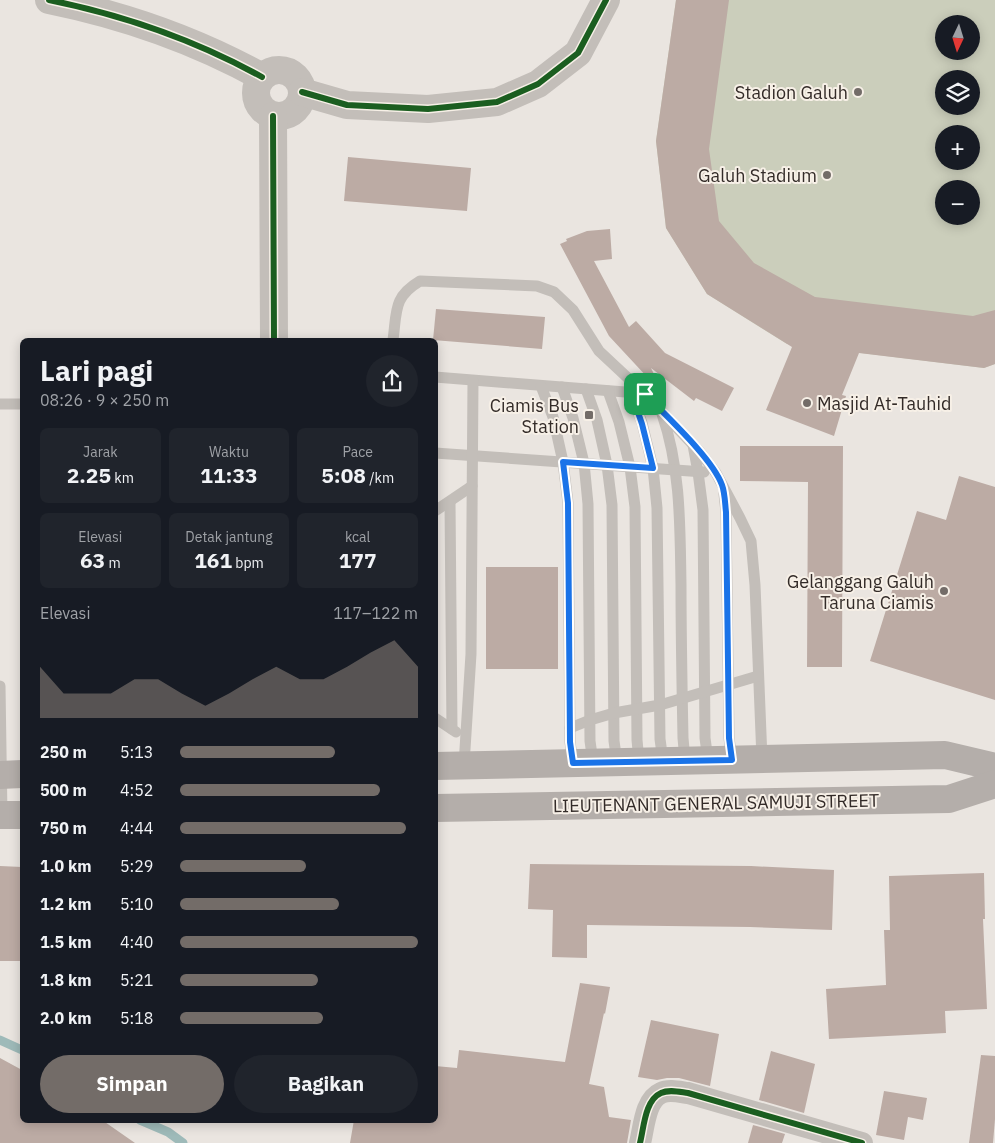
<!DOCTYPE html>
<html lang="id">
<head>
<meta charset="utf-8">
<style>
	body { margin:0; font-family:"IBM Plex Sans",sans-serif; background:#20242c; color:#f1f3f6; height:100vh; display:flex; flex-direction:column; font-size:19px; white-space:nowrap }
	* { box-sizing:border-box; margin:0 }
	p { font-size:16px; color:#9ea1a6 }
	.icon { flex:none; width:28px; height:28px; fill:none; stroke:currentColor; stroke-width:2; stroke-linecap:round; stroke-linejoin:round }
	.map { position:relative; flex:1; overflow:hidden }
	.panel { position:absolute; left:20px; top:338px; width:418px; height:785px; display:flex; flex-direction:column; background:#171b24; border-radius:8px; box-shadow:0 2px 12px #0003 }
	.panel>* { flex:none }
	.needle { width:32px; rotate:184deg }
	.controls { position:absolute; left:935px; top:15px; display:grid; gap:10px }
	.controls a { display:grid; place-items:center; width:45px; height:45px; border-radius:50%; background:#171b24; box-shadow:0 2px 12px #0003; font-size:25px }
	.pin { position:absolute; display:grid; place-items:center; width:42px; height:42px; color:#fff; margin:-21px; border-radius:10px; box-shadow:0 2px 8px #0006 }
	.round { display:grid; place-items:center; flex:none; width:52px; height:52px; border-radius:26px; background:#20242c }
	.overview { display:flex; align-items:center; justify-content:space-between; height:85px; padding:0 20px }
	h1 { font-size:28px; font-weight:800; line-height:38px }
	.figures { display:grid; grid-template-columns:repeat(3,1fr); gap:8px; height:85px; padding:5px 20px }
	.figures div { display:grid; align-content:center; border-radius:8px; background:#20242c; text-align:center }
	.figures b { font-size:21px; font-weight:800 }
	.figures small { font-size:14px; font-weight:400 }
	.figures p { font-size:14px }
	.chart { height:140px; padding:10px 20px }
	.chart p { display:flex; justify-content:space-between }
	.chart svg { width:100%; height:90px; margin-top:5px; fill:#736c68; opacity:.7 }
	.action { display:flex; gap:10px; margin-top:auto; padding:10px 20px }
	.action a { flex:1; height:58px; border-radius:30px; background:#736c68; color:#fff; font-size:20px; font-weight:800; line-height:58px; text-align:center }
	.action a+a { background:#20242c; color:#f1f3f6 }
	ul { padding:0 20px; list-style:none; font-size:16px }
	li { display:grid; grid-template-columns:80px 60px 1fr; align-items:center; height:38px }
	li i { height:12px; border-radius:6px; background:#736c68 }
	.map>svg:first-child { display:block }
</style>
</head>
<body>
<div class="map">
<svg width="995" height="1143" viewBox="0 0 995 1143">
	<rect width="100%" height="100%" fill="#eae5e0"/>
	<!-- green -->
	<path fill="#cbcebb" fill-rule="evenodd" d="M676 0H995V364L984 368 787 344 707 294 666 228 656 141ZM944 24H971V51H944ZM944 79H971V106H944ZM944 134H971V161H944ZM944 189H971V216H944Z"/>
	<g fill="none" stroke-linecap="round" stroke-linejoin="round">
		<!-- stream -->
		<g stroke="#9ebab9" stroke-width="9">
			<path d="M0 1040 22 1050"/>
			<path d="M140 1120 168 1132 183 1143"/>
		</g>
	</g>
	<!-- building -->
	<g fill="#bcaba4">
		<path d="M676 0H729L709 149 719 221 754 263 815 297 973 316 995 310V364L984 368 859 353 842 395 846 396 834 436 766 410 792 347 707 294 666 228 656 141Z"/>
		<path d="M348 157 471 168 467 211 344 201Z"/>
		<path d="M610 229 612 259 594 261 629 327 636 321 665 353 734 388 722 411 696 398 694 401 651 368 654 374 648 378 609 336 560 244 567 241 566 239 587 231Z"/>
		<path d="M436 309 545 317 542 349 433 340Z"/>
		<path d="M740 446H843L842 667H807L808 482 740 481Z"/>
		<path d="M959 476 995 487V700L870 661 917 511 946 520Z"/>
		<rect x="486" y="567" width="72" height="102"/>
		<path d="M530 864 751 866 834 870 832 930 750 927 587 925V958L552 957 553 910 528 909Z"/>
		<path d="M0 866 22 867V961H0Z"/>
		<path d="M984 873 985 919H983L987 1009 945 1011 946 1033 829 1039 826 989 886 985 884 930H890L889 876Z"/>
		<path d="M580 983 610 987 605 1014 604 1013 589 1084 604 1087 609 1117 631 1120 627 1143H350L354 1120H435V1066L457 1068 459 1050 565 1062Z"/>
		<path d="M651 1020 719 1034 710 1086 679 1078H667L657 1080 638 1077Z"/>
		<path d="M771 1051 815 1064 804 1113 759 1100Z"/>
		<path d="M981 1055 995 1056V1119L993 1143H969Z"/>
		<path d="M0 1058 22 1070V1120H102L135 1143H0Z"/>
		<path d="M884 1091 927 1098 923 1120 908 1117 904 1140 876 1135Z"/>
		<path d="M753 1125 785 1134 782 1143H748Z"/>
	</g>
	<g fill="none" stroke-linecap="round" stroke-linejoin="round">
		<!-- service -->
		<g stroke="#c3beb9" stroke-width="11">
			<path d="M393 340C397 311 393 297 420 281L537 286 554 292 573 310 599 351 645 394 700 452 716 473 740 518 751 541 755 585 762 759"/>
			<path d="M435 377 638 393"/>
			<path d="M541 386 553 417 563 462 568 503 570 742 573 763"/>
			<path d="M562 387 573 418 584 463 588 504 590 741 593 762"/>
			<path d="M586 389 597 420 607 465 612 505 614 741 617 762"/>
			<path d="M608 391 619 422 630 467 635 507 637 740 639 761"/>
			<path d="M631 392 642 423 653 468 657 508 660 739 663 761"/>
			<path d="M0 404H22"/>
			<path d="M662 414C681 469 680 528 681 585 681 636 682 687 683 738L685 760"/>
			<path d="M693 445 698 472 703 510 705 738 708 760"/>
			<path d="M435 453 704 472"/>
			<path d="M724 494 726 512 729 738 732 760"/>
			<path d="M450 502 452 729"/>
			<path d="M435 511 472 486"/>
			<path d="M0 686 2 815"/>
			<path d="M435 718 456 732"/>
			<path d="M570 728 590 720 614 713 660 705 758 676"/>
			<path d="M464 765 471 654 473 381"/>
		</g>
		<!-- minor -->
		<path stroke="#c3beb9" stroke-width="22" d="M640 1143C644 1127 645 1100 661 1093 669 1089 680 1092 688 1093L862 1143"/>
		<!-- tertiary -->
		<g stroke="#c3beb9" stroke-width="28">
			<path d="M49 0C123 15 197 41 262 77"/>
			<circle cx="279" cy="93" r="23"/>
			<path d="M302 92 347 105 428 109 497 102 538 84 578 53 606 0"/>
			<path d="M273 116 274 340"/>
		</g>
		<!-- secondary -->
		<g stroke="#b4aeaa" stroke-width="28">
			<path d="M435 766 945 755 995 767"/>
			<path d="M0 775 22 774"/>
			<path d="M435 808 949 799 995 784"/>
			<path d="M0 815H22"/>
		</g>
		<!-- cycleway casing -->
		<g stroke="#f7f0e7" stroke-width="9">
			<g id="cycleway">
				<path d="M49 0C123 15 197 41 262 77"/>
				<path d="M302 92 347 105 428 109 497 102 538 84 578 53 606 0"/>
				<path d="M273 116 274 340"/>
				<path d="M640 1143C644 1127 645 1100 661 1093 669 1089 680 1092 688 1093L862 1143"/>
			</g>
		</g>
		<!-- cycleway -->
		<use href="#cycleway" stroke="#1b5e20" stroke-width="6"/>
	</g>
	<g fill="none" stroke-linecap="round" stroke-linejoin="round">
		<!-- route casing -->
		<g stroke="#fff" stroke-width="10">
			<path id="route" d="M631 392 645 394C666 416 712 458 722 485 725 493 725 504 726 512L729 738 732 760 573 763 570 742 568 503 563 462 653 468 642 424Z"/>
		</g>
		<!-- route -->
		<use href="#route" stroke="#1a73e8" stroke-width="6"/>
	</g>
	<!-- markers -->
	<g fill="#736c68" stroke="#f7f0e7" stroke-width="2">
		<circle cx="858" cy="92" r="5"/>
		<circle cx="827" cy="175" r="5"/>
		<circle cx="807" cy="403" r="5"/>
		<rect x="584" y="410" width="10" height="10" rx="2.5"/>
		<circle cx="944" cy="591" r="5"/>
	</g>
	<g text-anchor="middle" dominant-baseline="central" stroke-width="4" stroke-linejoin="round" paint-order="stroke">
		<!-- poi labels -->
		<g font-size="18" fill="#332b28" stroke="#f7f0e7" text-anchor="end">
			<text x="848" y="92">Stadion Galuh</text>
			<text x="817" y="175">Galuh Stadium</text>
			<text x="817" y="403" text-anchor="start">Masjid At-Tauhid</text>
			<text x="579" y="405">Ciamis Bus<tspan x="579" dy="21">Station</tspan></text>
			<text x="934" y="581">Gelanggang Galuh<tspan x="934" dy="21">Taruna Ciamis</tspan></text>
		</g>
		<!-- street labels -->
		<g font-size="18" fill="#332b28" stroke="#f7f0e7">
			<text transform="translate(716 803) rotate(-1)">LIEUTENANT GENERAL SAMUJI STREET</text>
		</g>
	</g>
</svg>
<div class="controls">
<a><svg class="needle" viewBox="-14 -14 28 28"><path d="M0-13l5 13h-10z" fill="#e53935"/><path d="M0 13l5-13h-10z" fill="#9ea1a6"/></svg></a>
<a><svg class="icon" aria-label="layers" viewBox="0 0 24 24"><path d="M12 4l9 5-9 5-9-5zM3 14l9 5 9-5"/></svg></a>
<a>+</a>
<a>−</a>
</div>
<div class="pin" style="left:645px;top:394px;background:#1e9e55"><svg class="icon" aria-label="arrive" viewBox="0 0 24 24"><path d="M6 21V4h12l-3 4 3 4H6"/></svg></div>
<section class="panel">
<div class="overview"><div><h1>Lari pagi</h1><p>08:26 · 9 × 250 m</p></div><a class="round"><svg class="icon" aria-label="share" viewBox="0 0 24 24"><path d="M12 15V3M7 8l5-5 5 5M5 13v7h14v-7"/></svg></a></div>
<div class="figures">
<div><p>Jarak</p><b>2.25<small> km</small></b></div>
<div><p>Waktu</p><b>11:33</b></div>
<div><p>Pace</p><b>5:08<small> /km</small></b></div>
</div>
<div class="figures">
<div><p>Elevasi</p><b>63<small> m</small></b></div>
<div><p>Detak jantung</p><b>161<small> bpm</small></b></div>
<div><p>kcal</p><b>177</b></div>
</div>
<div class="chart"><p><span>Elevasi</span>117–122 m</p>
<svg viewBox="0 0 160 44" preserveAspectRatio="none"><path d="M0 44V19L10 32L20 32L30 32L40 25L50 25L60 32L70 38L80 32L90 25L100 19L110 25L120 25L130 19L140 12L150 6L160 19V44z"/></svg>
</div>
<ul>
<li><b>250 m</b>5:13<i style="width:65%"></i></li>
<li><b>500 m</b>4:52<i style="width:84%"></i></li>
<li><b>750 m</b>4:44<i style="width:95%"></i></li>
<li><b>1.0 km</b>5:29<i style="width:53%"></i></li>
<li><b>1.2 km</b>5:10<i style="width:67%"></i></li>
<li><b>1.5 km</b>4:40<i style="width:100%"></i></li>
<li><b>1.8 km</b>5:21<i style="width:58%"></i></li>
<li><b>2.0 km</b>5:18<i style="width:60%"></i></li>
</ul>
<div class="action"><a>Simpan</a><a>Bagikan</a></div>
</section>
</div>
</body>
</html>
